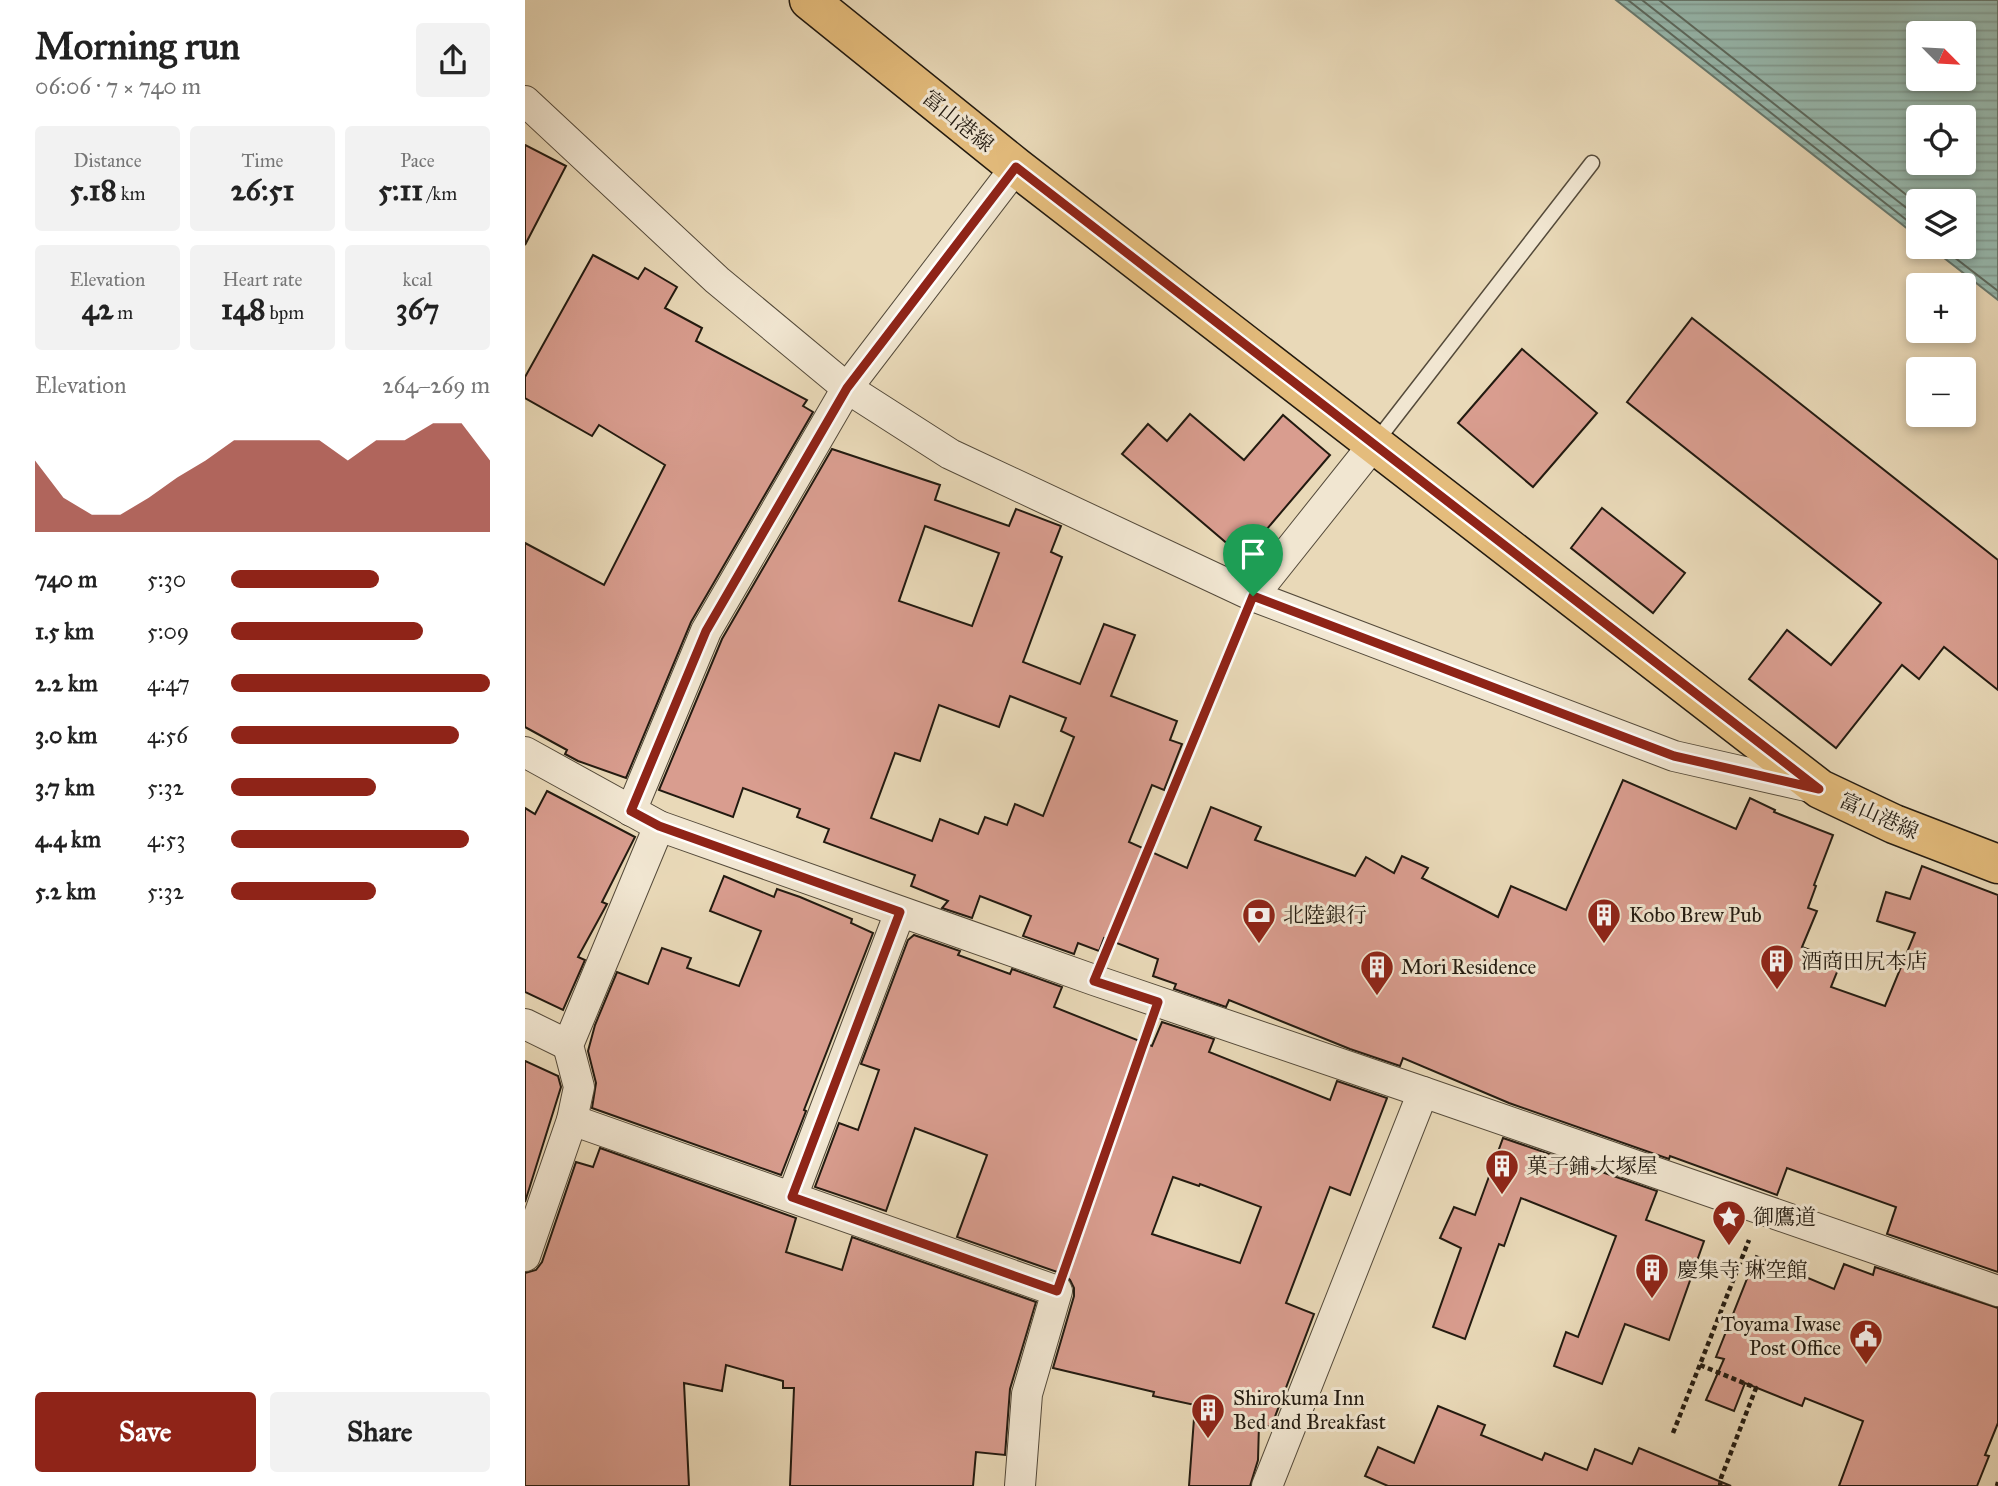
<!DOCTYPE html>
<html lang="en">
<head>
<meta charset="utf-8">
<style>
	body { margin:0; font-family:"IM FELL Great Primer","Noto Serif JP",serif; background:#f2f2f2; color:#222; height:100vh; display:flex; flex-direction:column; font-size:26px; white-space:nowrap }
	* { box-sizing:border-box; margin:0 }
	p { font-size:23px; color:#767676 }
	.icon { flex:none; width:38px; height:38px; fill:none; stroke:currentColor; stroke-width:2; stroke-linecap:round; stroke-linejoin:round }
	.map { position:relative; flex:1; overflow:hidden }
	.drawer { display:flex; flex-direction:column; background:#fff; width:525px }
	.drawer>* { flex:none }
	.needle { width:46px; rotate:114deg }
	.buttons { position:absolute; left:1381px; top:21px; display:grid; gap:14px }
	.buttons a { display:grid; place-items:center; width:70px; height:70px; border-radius:7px; background:#fff; box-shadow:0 4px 10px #0003; font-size:35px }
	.pin { position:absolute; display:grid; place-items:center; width:60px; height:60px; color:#fff; margin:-72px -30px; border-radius:50% 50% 50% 0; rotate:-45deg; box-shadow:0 0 7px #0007 }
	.pin .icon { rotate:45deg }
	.round { display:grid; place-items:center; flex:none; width:74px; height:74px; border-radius:7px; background:#f2f2f2 }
	.head { display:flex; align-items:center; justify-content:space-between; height:119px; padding:0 35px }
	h1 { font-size:38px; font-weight:800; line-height:52px }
	.metrics { display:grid; grid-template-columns:repeat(3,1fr); gap:10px; height:119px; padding:7px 35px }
	.metrics div { display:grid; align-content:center; border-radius:7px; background:#f2f2f2; text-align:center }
	.metrics b { font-size:30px; font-weight:800 }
	.metrics small { font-size:19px; font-weight:400 }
	.metrics p { font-size:19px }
	.chart { height:196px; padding:14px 35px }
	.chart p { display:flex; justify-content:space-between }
	.chart svg { width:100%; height:126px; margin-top:7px; fill:#8f2418; opacity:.7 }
	.button { display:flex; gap:14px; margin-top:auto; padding:14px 35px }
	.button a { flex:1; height:80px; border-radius:7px; background:#8f2418; color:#fff; font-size:28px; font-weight:800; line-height:80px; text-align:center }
	.button a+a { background:#f2f2f2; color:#222 }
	ul { padding:0 35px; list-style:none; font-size:23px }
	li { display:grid; grid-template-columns:112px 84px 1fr; align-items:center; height:52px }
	li i { height:18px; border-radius:9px; background:#8f2418 }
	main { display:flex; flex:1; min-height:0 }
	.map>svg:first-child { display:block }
</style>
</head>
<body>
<main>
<section class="drawer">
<div class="head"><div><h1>Morning run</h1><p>06:06 · 7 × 740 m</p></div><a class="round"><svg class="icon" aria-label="share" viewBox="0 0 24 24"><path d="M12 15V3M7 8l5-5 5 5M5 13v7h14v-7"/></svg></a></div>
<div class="metrics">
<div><p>Distance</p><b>5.18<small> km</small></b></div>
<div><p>Time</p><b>26:51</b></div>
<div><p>Pace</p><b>5:11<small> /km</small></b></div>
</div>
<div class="metrics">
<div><p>Elevation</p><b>42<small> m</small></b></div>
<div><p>Heart rate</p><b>148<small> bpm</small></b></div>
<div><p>kcal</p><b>367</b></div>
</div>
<div class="chart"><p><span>Elevation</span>264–269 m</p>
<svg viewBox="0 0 160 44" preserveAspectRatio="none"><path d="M0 44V19L10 32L20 38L30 38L40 32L50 25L60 19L70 12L80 12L90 12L100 12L110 19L120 12L130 12L140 6L150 6L160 19V44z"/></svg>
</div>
<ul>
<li><b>740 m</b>5:30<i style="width:57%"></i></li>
<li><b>1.5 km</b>5:09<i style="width:74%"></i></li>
<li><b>2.2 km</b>4:47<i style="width:100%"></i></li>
<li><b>3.0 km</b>4:56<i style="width:88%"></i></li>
<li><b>3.7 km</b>5:32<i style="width:56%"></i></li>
<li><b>4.4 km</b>4:53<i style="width:92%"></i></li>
<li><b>5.2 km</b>5:32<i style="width:56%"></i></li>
</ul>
<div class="button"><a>Save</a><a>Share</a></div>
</section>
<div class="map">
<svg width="1473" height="1486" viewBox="0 0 1473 1486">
	<defs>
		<pattern id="water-rules" width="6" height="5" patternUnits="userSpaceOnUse" patternTransform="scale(1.75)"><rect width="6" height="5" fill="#97bab0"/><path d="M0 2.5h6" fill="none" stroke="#829f96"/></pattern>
	</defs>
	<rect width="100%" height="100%" fill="#e9d9b8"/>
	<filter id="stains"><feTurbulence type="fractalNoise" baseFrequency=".00286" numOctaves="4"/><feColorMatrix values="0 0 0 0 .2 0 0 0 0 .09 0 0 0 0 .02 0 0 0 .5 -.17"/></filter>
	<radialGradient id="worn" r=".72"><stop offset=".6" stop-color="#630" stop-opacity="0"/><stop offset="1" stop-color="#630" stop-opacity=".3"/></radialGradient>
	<!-- water -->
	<path fill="url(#water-rules)" stroke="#687a70" stroke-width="2" fill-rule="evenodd" d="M1091 0H1473V300L1405 247H1438V201H1393V237ZM1393 33H1438V79H1393ZM1393 117H1438V163H1393Z"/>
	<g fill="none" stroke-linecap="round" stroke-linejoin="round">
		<!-- shore -->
		<g stroke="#5c6a60" stroke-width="2">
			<path d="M1103 0 1393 229"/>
			<path d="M1117 0 1393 217"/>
			<path d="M1134 0 1393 204"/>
			<path d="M1416 247 1473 291"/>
		</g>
	</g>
	<!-- building -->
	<g fill="#d99d8f" stroke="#221a10" stroke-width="2" fill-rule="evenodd">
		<path d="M0 145 41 166 0 245Z"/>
		<path d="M68 255 113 279 120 268 152 287 140 308 177 328 171 341 282 400 278 406 288 412 166 622 101 778 53 761 40 754 42 750 0 727V543L79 585 140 465 74 425 67 436 0 398V377Z"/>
		<path d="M1167 318 1473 560V690L1419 647 1394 679 1377 665 1311 748 1224 679 1262 630 1306 665 1356 603 1102 402Z"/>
		<path d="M997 349 1072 413 1008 487 933 423Z"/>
		<path d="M665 414 719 460 758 415 805 455 718 557 597 454 623 424 642 441Z"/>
		<path d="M307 449 415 485 410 500 484 526 491 509 536 526 526 552 537 557 498 662 555 684 579 624 610 635 586 696 652 721 645 740 657 744 639 790 627 785 604 842 662 868 686 807 736 827 730 840 830 876 841 857 869 873 877 856 903 868 897 878 973 917 986 886 1041 910 1098 780 1211 829 1225 798 1250 810 1249 812 1308 835 1289 885 1291 886 1283 908 1292 911 1277 947 1316 962 1306 987 1360 1006 1390 933 1352 921 1361 892 1385 899 1397 866 1473 895V1272L1362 1234 1371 1207 1262 1168 1252 1195 1145 1156 1144 1159 984 1103 878 1058 875 1066 825 1049 704 1000 701 1007 649 989 651 984 628 976 633 959 579 938 574 951 553 943 549 954 498 936 506 916 455 896 447 918 417 908 423 901 386 886 390 875 299 842 304 829 272 817 275 809 218 788 208 817 134 790 197 639ZM400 526 474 553 447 626 374 601ZM485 696 541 718 536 731 549 737 518 816 490 804 482 825 460 817 453 834 415 819 407 841 346 818 370 753 395 761 414 705 474 727Z"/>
		<path d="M1077 508 1160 573 1128 613 1046 548Z"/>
		<path d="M22 791 110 837 77 902 82 904 53 957 60 960 38 1010 0 992V808L10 814Z"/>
		<path d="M199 876 249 897 252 889 275 897 327 919 326 923 348 933 279 1110 281 1111 256 1175 67 1108 71 1083 63 1051 70 1025 92 972 123 984 137 948 166 958 162 968 214 986 236 931 185 911Z"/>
		<path d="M389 935 435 951 433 955 485 974 487 969 537 987 529 1007 627 1046 637 1022 689 1039 684 1052 805 1100 812 1081 862 1098 825 1195 805 1187 761 1303 789 1314 746 1427 734 1424 733 1460 725 1486H664L670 1405 628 1396 629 1392 528 1368 549 1296V1288L545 1280 538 1274 432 1237 462 1155 390 1128 361 1211 290 1187 314 1123 333 1130 354 1070 336 1064 383 940ZM648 1177 674 1186 675 1184 736 1207 715 1263 627 1234Z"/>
		<path d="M0 1061 33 1076 36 1087 0 1202Z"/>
		<path d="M978 1138 1132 1191 1121 1220 1179 1241 1144 1340 1100 1324 1077 1384 1029 1366 1041 1332 1053 1337 1091 1236 996 1198 979 1246 974 1244 940 1339 908 1327 936 1248 915 1238 929 1207 950 1215Z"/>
		<path d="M75 1148 271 1218 261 1252 317 1270 327 1237 511 1302 485 1389 480 1455 451 1452 448 1486H265L269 1388H258V1381L201 1365 197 1391 159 1383 164 1486H0V1273L11 1270 17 1262 51 1162 68 1167Z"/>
		<path d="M1231 1256 1309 1289 1319 1264 1348 1275 1350 1267 1473 1308V1423L1460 1455 1464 1456 1452 1486H1314L1338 1421 1280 1398 1277 1406 1220 1383 1209 1411 1181 1400 1199 1359 1191 1357Z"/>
		<path d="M913 1406 960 1425 956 1435 1017 1460 1020 1453 1062 1470 1070 1449 1107 1464 1114 1448 1206 1486H863L840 1476 853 1447 889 1463Z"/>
	</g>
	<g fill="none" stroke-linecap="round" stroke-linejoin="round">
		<!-- service casing -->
		<g stroke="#544a3a" stroke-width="17">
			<path id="service" d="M850 443 1067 163"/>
		</g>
		<!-- minor casing -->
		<g stroke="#544a3a" stroke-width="32">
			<g id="minor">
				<path d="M0 101 192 280 322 388 425 454 728 596 1149 756 1290 788"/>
				<path d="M728 596 849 444"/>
				<path d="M0 752 134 826 569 980 898 1092 1473 1291"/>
				<path d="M106 811 181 631 322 388 491 167"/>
				<path d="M0 1024 43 1045"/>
				<path d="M47 1120 532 1291 502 1394 495 1486"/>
				<path d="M267 1197 375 912"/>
				<path d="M0 1256 47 1120 54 1087 43 1045 134 826"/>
				<path d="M742 1486 898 1092"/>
			</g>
		</g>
		<!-- primary casing -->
		<g stroke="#221a10" stroke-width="41">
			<path id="primary" d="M284 0 491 167 1295 789 1369 824 1473 864"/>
		</g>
		<!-- path -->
		<g stroke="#221a10" stroke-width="4.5" stroke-dasharray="5 3.5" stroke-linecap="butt">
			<path d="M582 951 716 626"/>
			<path d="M543 1260 623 1031"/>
			<path d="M1175 1365 1231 1388 1196 1478 1195 1486"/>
			<path d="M1148 1433 1224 1240"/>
			<path d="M1472 1486 1473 1482"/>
		</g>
		<!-- service -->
		<use href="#service" stroke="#f1e6d1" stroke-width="14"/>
		<!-- minor -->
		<use href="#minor" stroke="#f1e6d1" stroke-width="30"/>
		<!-- primary -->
		<use href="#primary" stroke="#e4bc7c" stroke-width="38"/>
	</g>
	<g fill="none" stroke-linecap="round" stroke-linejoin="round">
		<!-- route casing -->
		<g stroke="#fff" stroke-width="14">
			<path id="route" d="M491 167 1294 789 1149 756 728 596 569 981 633 1002 532 1291 267 1197 375 912 134 826 106 811 181 631 322 388Z"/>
		</g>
		<!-- route -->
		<use href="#route" stroke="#8f2418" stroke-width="9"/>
	</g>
	<!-- icons -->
	<defs>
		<g id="bank-pin" transform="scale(1.75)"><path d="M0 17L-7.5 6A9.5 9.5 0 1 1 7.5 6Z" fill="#8f2418" stroke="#f1e6d1"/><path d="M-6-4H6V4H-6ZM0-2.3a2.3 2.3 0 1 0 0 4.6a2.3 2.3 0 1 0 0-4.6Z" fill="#fff"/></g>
		<g id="building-pin" transform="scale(1.75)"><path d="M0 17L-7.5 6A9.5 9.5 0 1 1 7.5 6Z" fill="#8f2418" stroke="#f1e6d1"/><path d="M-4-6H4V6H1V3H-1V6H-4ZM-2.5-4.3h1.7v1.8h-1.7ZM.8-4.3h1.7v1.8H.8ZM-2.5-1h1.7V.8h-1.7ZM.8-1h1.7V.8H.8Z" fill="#fff"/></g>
		<g id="sight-pin" transform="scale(1.75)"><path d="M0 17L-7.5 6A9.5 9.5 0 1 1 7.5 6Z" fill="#8f2418" stroke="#f1e6d1"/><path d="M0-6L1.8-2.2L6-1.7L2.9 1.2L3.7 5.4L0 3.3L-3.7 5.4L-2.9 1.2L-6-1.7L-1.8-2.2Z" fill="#fff"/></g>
		<g id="civic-pin" transform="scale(1.75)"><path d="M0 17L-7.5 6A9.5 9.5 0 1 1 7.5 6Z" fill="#8f2418" stroke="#f1e6d1"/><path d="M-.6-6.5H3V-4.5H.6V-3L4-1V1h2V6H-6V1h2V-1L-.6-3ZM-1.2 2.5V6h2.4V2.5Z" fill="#fff"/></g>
	</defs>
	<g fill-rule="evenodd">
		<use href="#bank-pin" x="734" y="915"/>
		<use href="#building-pin" x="1079" y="915"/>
		<use href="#building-pin" x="1252" y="961"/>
		<use href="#building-pin" x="852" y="967"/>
		<use href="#building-pin" x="977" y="1166"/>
		<use href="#sight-pin" x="1204" y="1217"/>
		<use href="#building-pin" x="1127" y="1270"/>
		<use href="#civic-pin" x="1341" y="1336"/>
		<use href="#building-pin" x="683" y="1410"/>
	</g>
	<g text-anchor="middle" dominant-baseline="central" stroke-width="6" stroke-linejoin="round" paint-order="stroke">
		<!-- street labels -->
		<g font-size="21" fill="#221a10" stroke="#f1e6d1">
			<text transform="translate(433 121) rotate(39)">富山港線</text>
			<text transform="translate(1354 816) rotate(24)">富山港線</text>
		</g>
		<!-- poi labels -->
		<g font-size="21" fill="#221a10" stroke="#f1e6d1" text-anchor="start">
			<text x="758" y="915">北陸銀行</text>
			<text x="1104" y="915">Kobo Brew Pub</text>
			<text x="1276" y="961">酒商田尻本店</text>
			<text x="876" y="967">Mori Residence</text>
			<text x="1002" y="1166">菓子鋪 大塚屋</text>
			<text x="1228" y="1217">御鷹道</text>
			<text x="1152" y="1270">慶集寺 琳空館</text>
			<text x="1316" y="1324" text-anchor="end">Toyama Iwase<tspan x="1316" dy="24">Post Office</tspan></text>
			<text x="708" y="1398">Shirokuma Inn<tspan x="708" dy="24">Bed and Breakfast</tspan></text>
		</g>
	</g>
	<rect width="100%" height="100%" filter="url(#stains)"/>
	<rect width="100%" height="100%" fill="url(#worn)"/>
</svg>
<div class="buttons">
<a><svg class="needle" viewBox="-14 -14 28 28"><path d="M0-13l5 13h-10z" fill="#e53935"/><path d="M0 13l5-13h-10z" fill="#767676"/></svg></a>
<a><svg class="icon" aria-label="locate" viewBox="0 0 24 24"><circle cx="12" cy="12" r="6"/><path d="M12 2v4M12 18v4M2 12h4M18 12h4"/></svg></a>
<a><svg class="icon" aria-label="layers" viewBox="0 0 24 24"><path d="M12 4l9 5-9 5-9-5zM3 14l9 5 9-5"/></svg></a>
<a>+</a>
<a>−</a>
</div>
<div class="pin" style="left:728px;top:596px;background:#1e9e55"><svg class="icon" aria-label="arrive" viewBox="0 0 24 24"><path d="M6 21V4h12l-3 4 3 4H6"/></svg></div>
</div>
</main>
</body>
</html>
